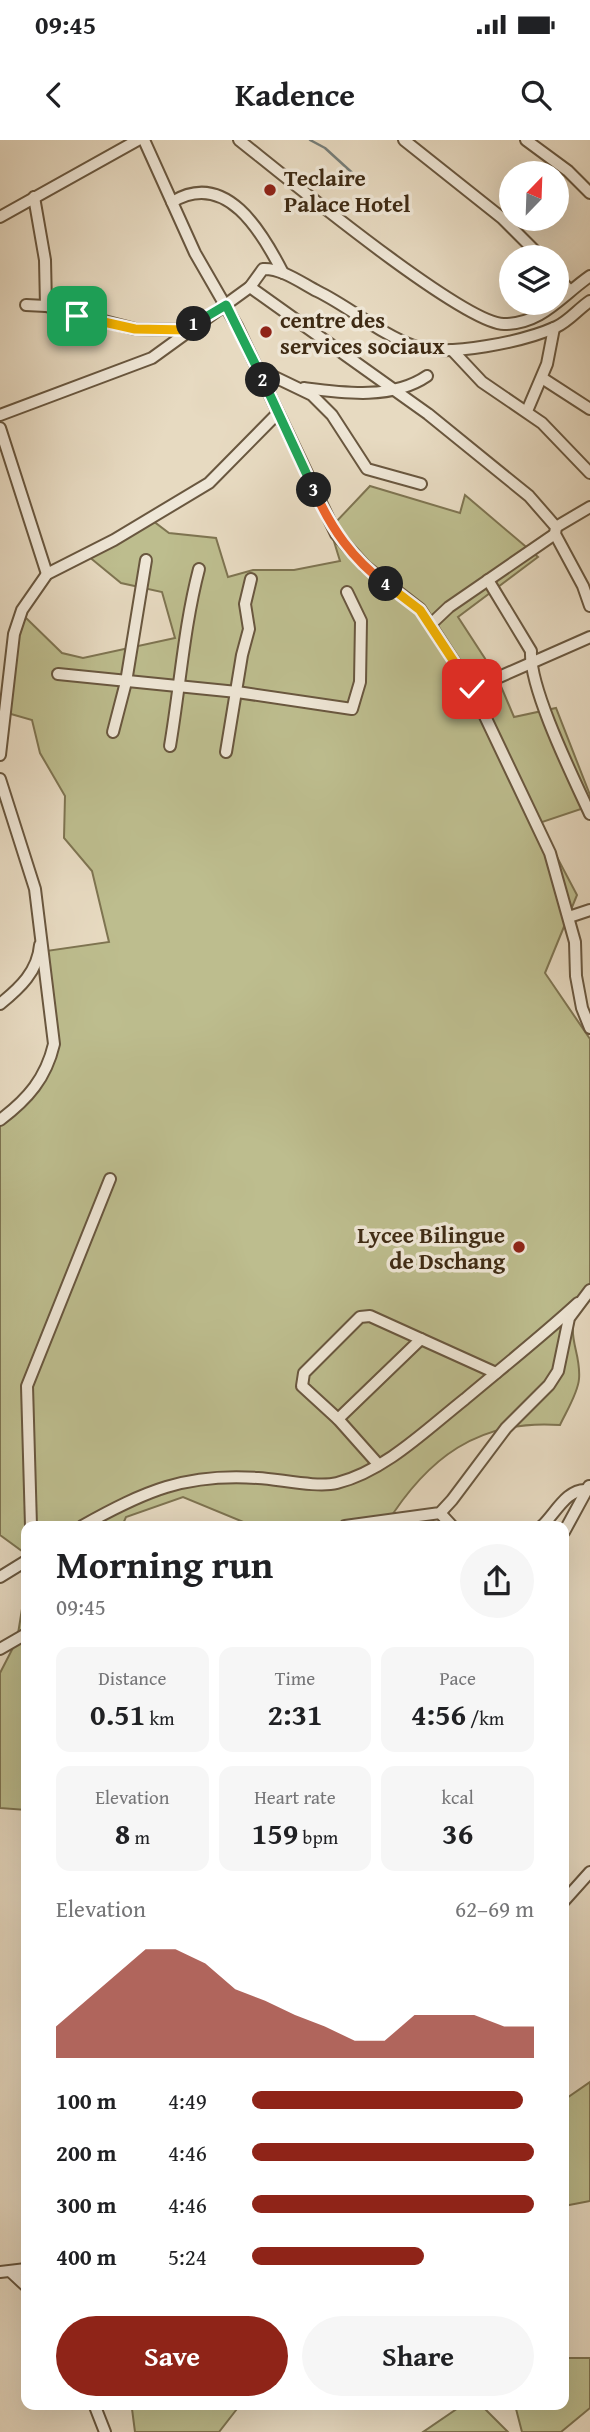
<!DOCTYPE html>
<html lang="en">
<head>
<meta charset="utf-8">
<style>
	body { margin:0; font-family:"Gentium Book Plus",serif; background:#f6f6f6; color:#202124; height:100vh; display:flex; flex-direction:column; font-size:26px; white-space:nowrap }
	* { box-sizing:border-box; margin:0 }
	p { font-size:23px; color:#757577 }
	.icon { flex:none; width:38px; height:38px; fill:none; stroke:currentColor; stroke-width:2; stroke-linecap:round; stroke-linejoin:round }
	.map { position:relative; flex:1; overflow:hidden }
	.details { position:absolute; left:21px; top:1381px; width:548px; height:889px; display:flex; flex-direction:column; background:#fff; border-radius:14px; box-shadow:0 7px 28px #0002 }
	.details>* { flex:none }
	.needle { width:46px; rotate:23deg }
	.buttons { position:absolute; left:499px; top:21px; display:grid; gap:14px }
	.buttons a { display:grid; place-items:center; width:70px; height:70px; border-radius:50%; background:#fff; box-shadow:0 7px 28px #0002; font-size:35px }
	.pin { position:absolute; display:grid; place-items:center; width:60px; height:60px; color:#fff; margin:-30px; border-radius:14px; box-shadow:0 4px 10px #0006 }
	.km { position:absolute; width:35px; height:35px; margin:-18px; border-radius:50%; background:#222; color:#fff; font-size:19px; line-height:35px; text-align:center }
	.round { display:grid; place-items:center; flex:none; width:74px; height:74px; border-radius:37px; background:#f6f6f6 }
	.head { display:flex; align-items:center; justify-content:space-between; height:119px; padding:0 35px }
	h1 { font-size:38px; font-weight:700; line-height:52px }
	.figures { display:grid; grid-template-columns:repeat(3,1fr); gap:10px; height:119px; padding:7px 35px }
	.figures div { display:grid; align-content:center; border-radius:14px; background:#f6f6f6; text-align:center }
	.figures b { font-size:30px; font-weight:700 }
	.figures small { font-size:19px; font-weight:400 }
	.figures p { font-size:19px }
	.chart { height:196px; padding:14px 35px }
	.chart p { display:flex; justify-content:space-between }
	.chart svg { width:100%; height:126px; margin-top:7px; fill:#8f2418; opacity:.7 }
	.cta { display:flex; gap:14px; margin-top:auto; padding:14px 35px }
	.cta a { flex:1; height:80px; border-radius:42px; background:#8f2418; color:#fff; font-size:28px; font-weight:700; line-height:80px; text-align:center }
	.cta a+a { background:#f6f6f6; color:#202124 }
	ul { padding:0 35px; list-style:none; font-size:23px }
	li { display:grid; grid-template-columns:112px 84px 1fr; align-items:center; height:52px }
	li i { height:18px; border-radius:9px; background:#8f2418 }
	.status { display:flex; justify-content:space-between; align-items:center; height:49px; padding:0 35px; background:#fff; direction:ltr }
	.status svg { height:19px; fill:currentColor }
	header { display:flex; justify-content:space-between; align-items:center; height:91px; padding:0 35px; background:#fff; font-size:32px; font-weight:700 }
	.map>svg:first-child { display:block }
</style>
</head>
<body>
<div class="status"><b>09:45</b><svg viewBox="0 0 49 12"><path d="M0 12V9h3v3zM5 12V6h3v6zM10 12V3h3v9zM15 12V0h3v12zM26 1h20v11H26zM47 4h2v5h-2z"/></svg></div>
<header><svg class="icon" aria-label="back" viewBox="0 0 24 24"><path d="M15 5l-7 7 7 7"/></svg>Kadence<svg class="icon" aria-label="search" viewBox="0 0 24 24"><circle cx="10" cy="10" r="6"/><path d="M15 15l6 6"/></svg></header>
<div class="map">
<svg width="590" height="2292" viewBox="0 0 590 2292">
	<rect width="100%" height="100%" fill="#e7dac1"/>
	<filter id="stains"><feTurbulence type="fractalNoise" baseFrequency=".00286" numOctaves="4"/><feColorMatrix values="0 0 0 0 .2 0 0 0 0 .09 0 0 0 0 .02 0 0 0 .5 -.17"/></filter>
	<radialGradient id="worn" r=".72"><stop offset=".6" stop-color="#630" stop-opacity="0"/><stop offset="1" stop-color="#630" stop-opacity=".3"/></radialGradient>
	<!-- green -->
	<g fill="#bdbd8e" stroke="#7e7451" stroke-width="2">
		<path d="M370 346 460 373 465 355 538 417 458 477 497 537 514 577 556 568 590 655V666L539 683 577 755 545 833 590 899V1156C557 1189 582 1206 579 1239 578 1253 566 1272 560 1285 478 1279 427 1318 385 1386H253L183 1357 126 1377 122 1386H26V1414L0 1395V980L22 961 54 906 46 811 109 802 92 731 64 698 65 656 40 613 32 580 4 572 22 474 62 513 83 518 175 498 162 452 121 443 88 416 153 381 169 393 216 398 228 437 253 430H294L340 421 332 395 319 372 335 383Z"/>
		<path d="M26 1444V1670L0 1668V1533L17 1500Z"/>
		<path d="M590 1942V2061L564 2066V1960Z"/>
		<path d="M564 2218H590V2268L561 2292H522L515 2265 564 2264Z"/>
		<path d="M145 2264H240V2265L219 2292H135L132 2269Z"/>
		<path d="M464 2264 481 2265 508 2292H423Z"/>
	</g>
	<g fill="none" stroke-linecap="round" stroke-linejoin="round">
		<!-- stream -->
		<path stroke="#777f7a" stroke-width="2.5" d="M310 0 325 8 359 39"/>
		<!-- minor casing -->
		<g stroke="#69573f" stroke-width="14">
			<g id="minor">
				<path d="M144 0 195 113 237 186 336 394 365 426 420 469 472 549 550 713 575 802 576 836 582 868 590 888"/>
				<path d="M239 0C282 34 463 184 504 184 542 184 561 156 590 136"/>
				<path d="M404 0 502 78 541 117"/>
				<path d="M526 0 568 31 590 53"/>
				<path d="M34 57 45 120 46 166"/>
				<path d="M172 62C226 29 262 92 283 133"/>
				<path d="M0 77 138 0"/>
				<path d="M556 135 570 151"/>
				<path d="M250 147 428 274 529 356 556 387 555 394 583 446 590 466"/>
				<path d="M26 165 46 166 135 189 188 190"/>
				<path d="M452 210 482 242 542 283 590 333"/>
				<path d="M258 229 312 255 332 275 367 329 421 344"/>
				<path d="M542 238 590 269"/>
				<path d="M304 248C343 253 392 260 427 236"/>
				<path d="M527 271 547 224 554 188"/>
				<path d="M0 275 152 218 250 147 263 129C281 128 300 142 317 151 350 167 380 194 414 206 447 218 525 201 556 187 569 181 578 169 590 161"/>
				<path d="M0 288 47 434"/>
				<path d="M556 387 590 367"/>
				<path d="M488 440 531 511C529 548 573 637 590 674"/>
				<path d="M431 484 449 467 555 394"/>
				<path d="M58 534 237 552 352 569 360 542 361 481 347 452"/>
				<path d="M472 549 590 497"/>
				<path d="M113 592 126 542 146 420"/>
				<path d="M170 606C180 547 184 486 199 429"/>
				<path d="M226 612 242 515 249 489 245 464 251 439"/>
				<path d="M0 615 14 494 22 470 47 434 114 400 209 343 276 275"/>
				<path d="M0 639 35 749 54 904C46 938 28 959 0 980"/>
				<path d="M569 777 590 770"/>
				<path d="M0 864C20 848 38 831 40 805"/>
				<path d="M338 1279 421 1199"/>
				<path d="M378 1324 338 1279 302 1246 304 1233 360 1177 370 1176 496 1233"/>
				<path d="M440 1373 452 1386"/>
				<path d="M31 1386 27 1246 110 1039"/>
				<path d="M82 1386C145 1351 185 1333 258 1338 279 1339 317 1348 337 1343 385 1331 427 1289 465 1259 503 1227 542 1196 578 1163"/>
				<path d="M345 1386 440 1373 452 1360 506 1288 549 1245 558 1231 569 1178 590 1150"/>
				<path d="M542 1386C555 1374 567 1348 587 1350"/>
				<path d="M564 1392 589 1346"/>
				<path d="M0 1437 26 1421"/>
				<path d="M0 1509 26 1494"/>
				<path d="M564 1761 590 1732"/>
				<path d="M0 2132 26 2129"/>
				<path d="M11 2132 26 2146"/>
				<path d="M94 2264 105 2292"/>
			</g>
		</g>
		<!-- minor -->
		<use href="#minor" stroke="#efe7d7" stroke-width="10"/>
	</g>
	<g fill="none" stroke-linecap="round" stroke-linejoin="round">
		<!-- split-1 casing -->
		<g stroke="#fff" stroke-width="14">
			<path id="split-1" d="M77 176 135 189 188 190 194 184"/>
		</g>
		<!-- split-2 casing -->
		<g stroke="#fff" stroke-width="14">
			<path id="split-2" d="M194 184 226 165 263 240"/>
		</g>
		<!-- split-3 casing -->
		<g stroke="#fff" stroke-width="14">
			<path id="split-3" d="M263 240 314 350"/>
		</g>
		<!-- split-4 casing -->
		<g stroke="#fff" stroke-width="14">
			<path id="split-4" d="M314 350C331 388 352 419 386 444"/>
		</g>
		<!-- split-5 casing -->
		<g stroke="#fff" stroke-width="14">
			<path id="split-5" d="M386 444 420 470 472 549"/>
		</g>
		<!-- split-1 -->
		<use href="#split-1" stroke="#f5b400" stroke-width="9"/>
		<!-- split-2 -->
		<use href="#split-2" stroke="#22a559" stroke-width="9"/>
		<!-- split-3 -->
		<use href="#split-3" stroke="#22a559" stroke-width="9"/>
		<!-- split-4 -->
		<use href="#split-4" stroke="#f0652b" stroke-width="9"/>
		<!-- split-5 -->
		<use href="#split-5" stroke="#f5b400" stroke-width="9"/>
	</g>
	<!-- markers -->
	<g fill="#8f2418" stroke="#efe7d7" stroke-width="2.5">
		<circle cx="270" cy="50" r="7"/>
		<circle cx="266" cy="192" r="7"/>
		<circle cx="519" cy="1107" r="7"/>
	</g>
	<g text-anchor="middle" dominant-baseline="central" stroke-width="7" stroke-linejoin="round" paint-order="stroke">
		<!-- poi labels -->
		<g font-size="23" font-weight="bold" fill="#3f2b14" stroke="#efe7d7" text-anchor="start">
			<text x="284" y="37">Teclaire<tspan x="284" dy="26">Palace Hotel</tspan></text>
			<text x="280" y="179">centre des<tspan x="280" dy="26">services sociaux</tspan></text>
			<text x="505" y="1094" text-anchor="end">Lycee Bilingue<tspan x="505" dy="26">de Dschang</tspan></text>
		</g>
	</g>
	<rect width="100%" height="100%" filter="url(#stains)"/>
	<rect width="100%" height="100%" fill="url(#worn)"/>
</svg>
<div class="buttons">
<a><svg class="needle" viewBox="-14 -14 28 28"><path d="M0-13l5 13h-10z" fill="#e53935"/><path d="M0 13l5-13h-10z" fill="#757577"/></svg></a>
<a><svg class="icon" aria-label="layers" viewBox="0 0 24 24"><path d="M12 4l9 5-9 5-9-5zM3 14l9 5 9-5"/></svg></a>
</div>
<div class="pin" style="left:77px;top:176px;background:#1e9e55"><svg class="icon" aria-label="arrive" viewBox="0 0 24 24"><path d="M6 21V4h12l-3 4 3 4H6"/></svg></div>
<div class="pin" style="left:472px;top:549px;background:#d93025"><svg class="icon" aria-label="check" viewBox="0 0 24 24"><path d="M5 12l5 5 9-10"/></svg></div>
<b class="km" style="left:194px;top:184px">1</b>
<b class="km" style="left:263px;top:240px">2</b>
<b class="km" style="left:314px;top:350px">3</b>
<b class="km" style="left:386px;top:444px">4</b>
<section class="details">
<div class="head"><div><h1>Morning run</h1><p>09:45</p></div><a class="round"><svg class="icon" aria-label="share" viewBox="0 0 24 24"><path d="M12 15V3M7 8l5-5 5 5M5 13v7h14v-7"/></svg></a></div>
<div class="figures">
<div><p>Distance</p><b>0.51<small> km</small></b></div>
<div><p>Time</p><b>2:31</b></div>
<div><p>Pace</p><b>4:56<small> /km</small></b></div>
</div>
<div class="figures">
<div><p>Elevation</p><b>8<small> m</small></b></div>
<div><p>Heart rate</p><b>159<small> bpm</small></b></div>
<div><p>kcal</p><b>36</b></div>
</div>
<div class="chart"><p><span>Elevation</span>62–69 m</p>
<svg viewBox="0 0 160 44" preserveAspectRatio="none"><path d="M0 44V33L10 24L20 15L30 6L40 6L50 11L60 20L70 24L80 29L90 33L100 38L110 38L120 29L130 29L140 29L150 33L160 33V44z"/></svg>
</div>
<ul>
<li><b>100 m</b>4:49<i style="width:96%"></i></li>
<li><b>200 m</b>4:46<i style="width:100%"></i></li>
<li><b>300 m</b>4:46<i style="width:100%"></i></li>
<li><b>400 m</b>5:24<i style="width:61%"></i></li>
</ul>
<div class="cta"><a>Save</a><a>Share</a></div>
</section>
</div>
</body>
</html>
